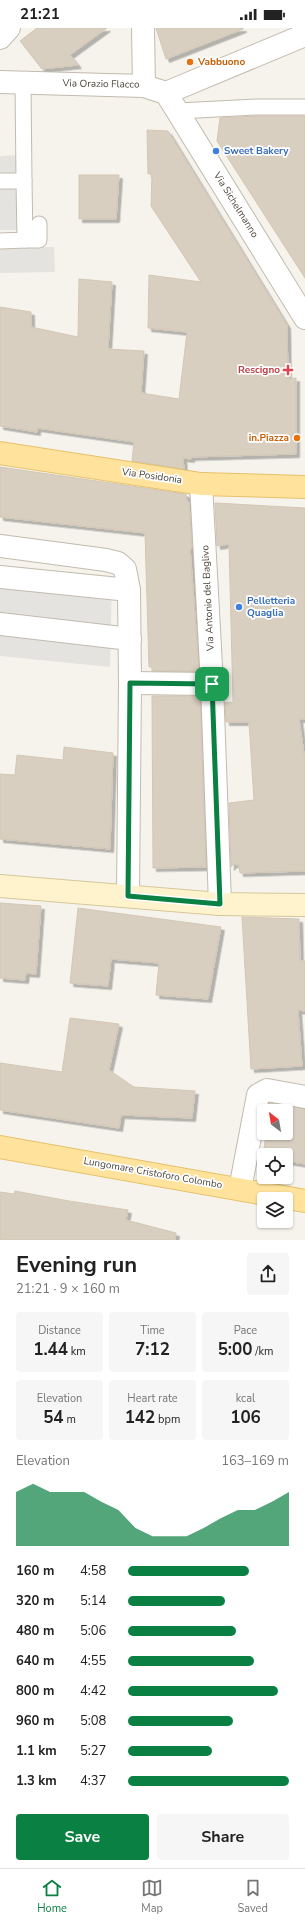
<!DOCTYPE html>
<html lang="en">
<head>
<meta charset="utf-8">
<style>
	body { margin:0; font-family:"Nunito Sans",sans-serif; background:#f6f6f6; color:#222; height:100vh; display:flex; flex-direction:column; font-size:15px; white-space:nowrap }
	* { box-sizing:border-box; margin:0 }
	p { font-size:13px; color:#767676 }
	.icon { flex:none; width:22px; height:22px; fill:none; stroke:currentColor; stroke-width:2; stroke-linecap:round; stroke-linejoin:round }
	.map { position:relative; height:1212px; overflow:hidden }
	.side { display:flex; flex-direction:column; background:#fff; flex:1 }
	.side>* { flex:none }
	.needle { width:26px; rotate:329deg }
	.fabs { position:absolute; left:257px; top:1076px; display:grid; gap:8px }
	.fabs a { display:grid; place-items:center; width:36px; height:36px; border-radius:4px; background:#fff; box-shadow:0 1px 3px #0004; font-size:20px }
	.pin { position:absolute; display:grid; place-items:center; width:34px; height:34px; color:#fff; margin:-17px; border-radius:8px; box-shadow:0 2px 6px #0006 }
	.round { display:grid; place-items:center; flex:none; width:42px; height:42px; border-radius:4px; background:#f6f6f6 }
	.headline { display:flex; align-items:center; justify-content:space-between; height:68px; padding:0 16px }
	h1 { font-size:22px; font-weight:700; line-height:30px }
	.figures { display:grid; grid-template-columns:repeat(3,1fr); gap:6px; height:68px; padding:4px 16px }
	.figures div { display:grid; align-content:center; border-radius:4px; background:#f6f6f6; text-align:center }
	.figures b { font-size:17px; font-weight:700 }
	.figures small { font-size:11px; font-weight:400 }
	.figures p { font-size:11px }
	.chart { height:112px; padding:8px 16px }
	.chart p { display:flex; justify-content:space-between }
	.chart svg { width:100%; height:72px; margin-top:4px; fill:#0b8043; opacity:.7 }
	.button { display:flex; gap:8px; margin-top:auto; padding:8px 16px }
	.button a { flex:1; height:46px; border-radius:4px; background:#0b8043; color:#fff; font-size:16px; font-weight:700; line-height:46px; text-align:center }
	.button a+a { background:#f6f6f6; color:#222 }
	ul { padding:0 16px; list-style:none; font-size:13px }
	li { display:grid; grid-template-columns:64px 48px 1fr; align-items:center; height:30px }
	li i { height:10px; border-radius:5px; background:#0b8043 }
	.status { display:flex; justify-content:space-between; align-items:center; height:28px; padding:0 20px; background:#fff; direction:ltr }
	.status svg { height:11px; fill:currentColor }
	.menu { display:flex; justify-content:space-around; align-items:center; height:56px; border-top:1px solid #e0e0e0; background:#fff; font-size:11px; color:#767676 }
	.menu a { display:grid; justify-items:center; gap:2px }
	.menu .active { color:#0b8043 }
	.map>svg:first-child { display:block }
</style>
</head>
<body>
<div class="status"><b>21:21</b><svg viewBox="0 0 49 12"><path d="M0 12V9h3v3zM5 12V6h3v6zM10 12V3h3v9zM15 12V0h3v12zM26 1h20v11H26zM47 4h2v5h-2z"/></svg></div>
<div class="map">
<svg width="305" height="1212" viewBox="0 0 305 1212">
	<defs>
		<filter id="shadow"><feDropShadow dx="3.5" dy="3.5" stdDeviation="0" flood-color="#0004"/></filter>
	</defs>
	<rect width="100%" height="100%" fill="#f6f3ec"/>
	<!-- parking -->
	<g fill="#e5e3e0">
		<path d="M18 127V146L0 147V128Z"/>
		<rect x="0" y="159" width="18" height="43"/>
		<path d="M0 219H54L55 244 0 245Z"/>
		<path d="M0 542 112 550 110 639 0 628Z"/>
	</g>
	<!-- building -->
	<g fill="#d8cfc1" stroke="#d3c7b4" filter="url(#shadow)">
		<path d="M37 0H107L70 27 78 37 42 41 20 13Z"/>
		<path d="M156 0H243V1L166 31Z"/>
		<path d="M256 88H305V250L217 113 220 90Z"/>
		<path d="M147 102 168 103 287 297 288 351 296 350V426L191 429V431L183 430 184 441 132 433 134 414 37 400V404L0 398V279L31 284V299L78 309 79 251 112 254 108 321 144 323 141 365 179 371 187 304 148 300 149 247 201 254 151 178 152 146H148Z"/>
		<path d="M79 147H119L116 191H79Z"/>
		<path d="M0 439 186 466 187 473 189 474 192 520H190L199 643H152V639H149L145 505 0 489Z"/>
		<path d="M215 475 305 480V691H299L305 733V843L240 845 239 837 233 836 231 839 229 775 254 772 249 694H226L225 675 233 674 229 516 217 518Z"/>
		<path d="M152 668H200L206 839 153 840Z"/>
		<path d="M64 719 113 725 110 821 0 811V746L15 747 17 727 63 732Z"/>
		<path d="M0 875 41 878 36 946 26 945 25 952 0 950Z"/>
		<path d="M78 880 221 899 208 971 156 967 159 935 111 931 108 958 70 955Z"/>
		<path d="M242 889 299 891 300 933H305V983L298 982 302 1038 251 1041Z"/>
		<path d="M70 990 119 996 109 1042 134 1059 195 1063 192 1090 121 1087 119 1100 0 1082V1035L62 1044Z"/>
		<path d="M269 1075 305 1081V1136L286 1133V1127H264L263 1129 266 1105H286V1083H268Z"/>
		<path d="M15 1163 69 1173 128 1182 126 1192 176 1205 175 1212H0V1164L14 1166Z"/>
	</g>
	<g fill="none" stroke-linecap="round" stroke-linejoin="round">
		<!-- lane casing -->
		<g stroke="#c2bbae" stroke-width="17">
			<g id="lane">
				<path d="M178 83 256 79H305"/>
				<path d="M0 153H24L23 54"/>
				<path d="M25 212H39V196"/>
				<path d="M0 213 25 212 24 153"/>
			</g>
		</g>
		<!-- street casing -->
		<g stroke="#c2bbae" stroke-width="24">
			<g id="street">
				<path d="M143 0 144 58"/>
				<path d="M0 10 9 0"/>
				<path d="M0 54 144 58 166 65 305 7"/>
				<path d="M166 65 305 290"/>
				<path d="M201 456 212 656 220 876"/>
				<path d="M0 518 106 532 118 535 125 541 129 562 130 655 128 868"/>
				<path d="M0 549 129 562"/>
				<path d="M0 596 130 611"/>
				<path d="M130 655 212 656"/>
				<path d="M240 1161 258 1067 267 1062 305 1069"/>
			</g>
		</g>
		<!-- secondary casing -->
		<g stroke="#d6c79b" stroke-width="24">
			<path id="secondary" d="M0 858 220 876 305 877"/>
		</g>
		<!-- primary casing -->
		<g stroke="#e6c16a" stroke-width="24">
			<g id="primary">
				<path d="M0 425 201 456 305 459"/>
				<path d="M0 1119 305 1173"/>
			</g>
		</g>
		<!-- lane -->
		<use href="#lane" stroke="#fff" stroke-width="15"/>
		<!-- street -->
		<use href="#street" stroke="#fff" stroke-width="22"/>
		<!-- secondary -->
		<use href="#secondary" stroke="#fff3cd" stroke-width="22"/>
		<!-- primary -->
		<use href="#primary" stroke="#ffe39c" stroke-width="22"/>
	</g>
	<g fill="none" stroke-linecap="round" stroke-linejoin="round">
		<!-- route casing -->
		<g stroke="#fff" stroke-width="8">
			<path id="route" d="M130 655 212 656 220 876 128 868Z"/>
		</g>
		<!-- route -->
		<use href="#route" stroke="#0b8043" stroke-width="5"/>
	</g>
	<!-- markers -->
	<g fill="#e8710a" stroke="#fff" stroke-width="1.5">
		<circle cx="190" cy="34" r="4"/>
		<circle cx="297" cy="410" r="4"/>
	</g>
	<g fill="#3f7fe0" stroke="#fff" stroke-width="1.5">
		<circle cx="216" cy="123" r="4"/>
		<circle cx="239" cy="579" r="4"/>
	</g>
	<path fill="#e0444e" stroke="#fff" stroke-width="1.5" d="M286 336h4v4h4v4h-4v4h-4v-4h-4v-4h4z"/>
	<g text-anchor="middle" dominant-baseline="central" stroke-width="3.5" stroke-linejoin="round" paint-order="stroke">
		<!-- food labels -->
		<g font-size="10" font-weight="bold" fill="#c56008" stroke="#fff" text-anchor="start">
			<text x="198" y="34">Vabbuono</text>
			<text x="289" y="410" text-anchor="end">in.Piazza</text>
		</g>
		<!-- street labels -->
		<g font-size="10" fill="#4b4439" stroke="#fff">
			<text transform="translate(101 56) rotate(1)">Via Orazio Flacco</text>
			<text transform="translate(236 177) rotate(58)">Via Sichelmanno</text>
			<text transform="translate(152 448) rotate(8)">Via Posidonia</text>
			<text transform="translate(208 570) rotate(-93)">Via Antonio del Baglivo</text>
			<text transform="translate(153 1145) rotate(10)">Lungomare Cristoforo Colombo</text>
		</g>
		<!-- shop labels -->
		<g font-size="10" font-weight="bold" fill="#366cbe" stroke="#fff" text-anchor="start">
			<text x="224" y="123">Sweet Bakery</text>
			<text x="247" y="573">Pelletteria<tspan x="247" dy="12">Quaglia</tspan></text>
		</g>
		<!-- health labels -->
		<g font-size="10" font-weight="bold" fill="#be3a42" stroke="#fff" text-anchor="end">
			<text x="280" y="342">Rescigno</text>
		</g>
	</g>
</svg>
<div class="fabs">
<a><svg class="needle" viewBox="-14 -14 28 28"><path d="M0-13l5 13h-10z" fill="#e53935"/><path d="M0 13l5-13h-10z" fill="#767676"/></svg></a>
<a><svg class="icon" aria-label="locate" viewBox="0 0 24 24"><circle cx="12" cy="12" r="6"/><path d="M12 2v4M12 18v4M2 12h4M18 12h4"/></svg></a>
<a><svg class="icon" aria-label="layers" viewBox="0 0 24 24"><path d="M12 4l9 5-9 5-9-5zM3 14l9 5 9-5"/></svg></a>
</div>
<div class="pin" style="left:212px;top:656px;background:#1e9e55"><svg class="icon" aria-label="arrive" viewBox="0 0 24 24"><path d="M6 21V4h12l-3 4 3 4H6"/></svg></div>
</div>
<section class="side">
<div class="headline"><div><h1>Evening run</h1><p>21:21 · 9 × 160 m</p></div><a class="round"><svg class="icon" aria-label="share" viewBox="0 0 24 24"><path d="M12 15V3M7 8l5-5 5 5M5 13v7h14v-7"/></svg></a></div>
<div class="figures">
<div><p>Distance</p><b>1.44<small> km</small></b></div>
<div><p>Time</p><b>7:12</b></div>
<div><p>Pace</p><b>5:00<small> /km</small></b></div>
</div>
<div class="figures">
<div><p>Elevation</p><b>54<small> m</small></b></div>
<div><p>Heart rate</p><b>142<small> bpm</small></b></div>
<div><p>kcal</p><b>106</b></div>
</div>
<div class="chart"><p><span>Elevation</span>163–169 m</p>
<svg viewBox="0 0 160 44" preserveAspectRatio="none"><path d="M0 44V11L10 6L20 11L30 11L40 11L50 17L60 22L70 33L80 38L90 38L100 38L110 33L120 27L130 22L140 22L150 17L160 11V44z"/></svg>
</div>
<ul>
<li><b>160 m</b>4:58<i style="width:75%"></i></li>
<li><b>320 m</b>5:14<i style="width:60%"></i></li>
<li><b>480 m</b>5:06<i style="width:67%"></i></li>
<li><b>640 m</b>4:55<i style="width:78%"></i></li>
<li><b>800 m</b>4:42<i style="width:93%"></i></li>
<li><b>960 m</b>5:08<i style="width:65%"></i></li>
<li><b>1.1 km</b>5:27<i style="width:52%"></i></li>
<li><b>1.3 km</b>4:37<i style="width:100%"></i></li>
</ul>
<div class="button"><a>Save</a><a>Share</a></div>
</section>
<nav class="menu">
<a class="active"><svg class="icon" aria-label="home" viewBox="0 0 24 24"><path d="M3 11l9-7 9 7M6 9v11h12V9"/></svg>Home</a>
<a><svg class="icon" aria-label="map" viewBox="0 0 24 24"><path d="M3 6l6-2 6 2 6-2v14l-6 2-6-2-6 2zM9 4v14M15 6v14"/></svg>Map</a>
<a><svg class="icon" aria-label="saved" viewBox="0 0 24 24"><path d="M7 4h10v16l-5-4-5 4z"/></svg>Saved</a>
</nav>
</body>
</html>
